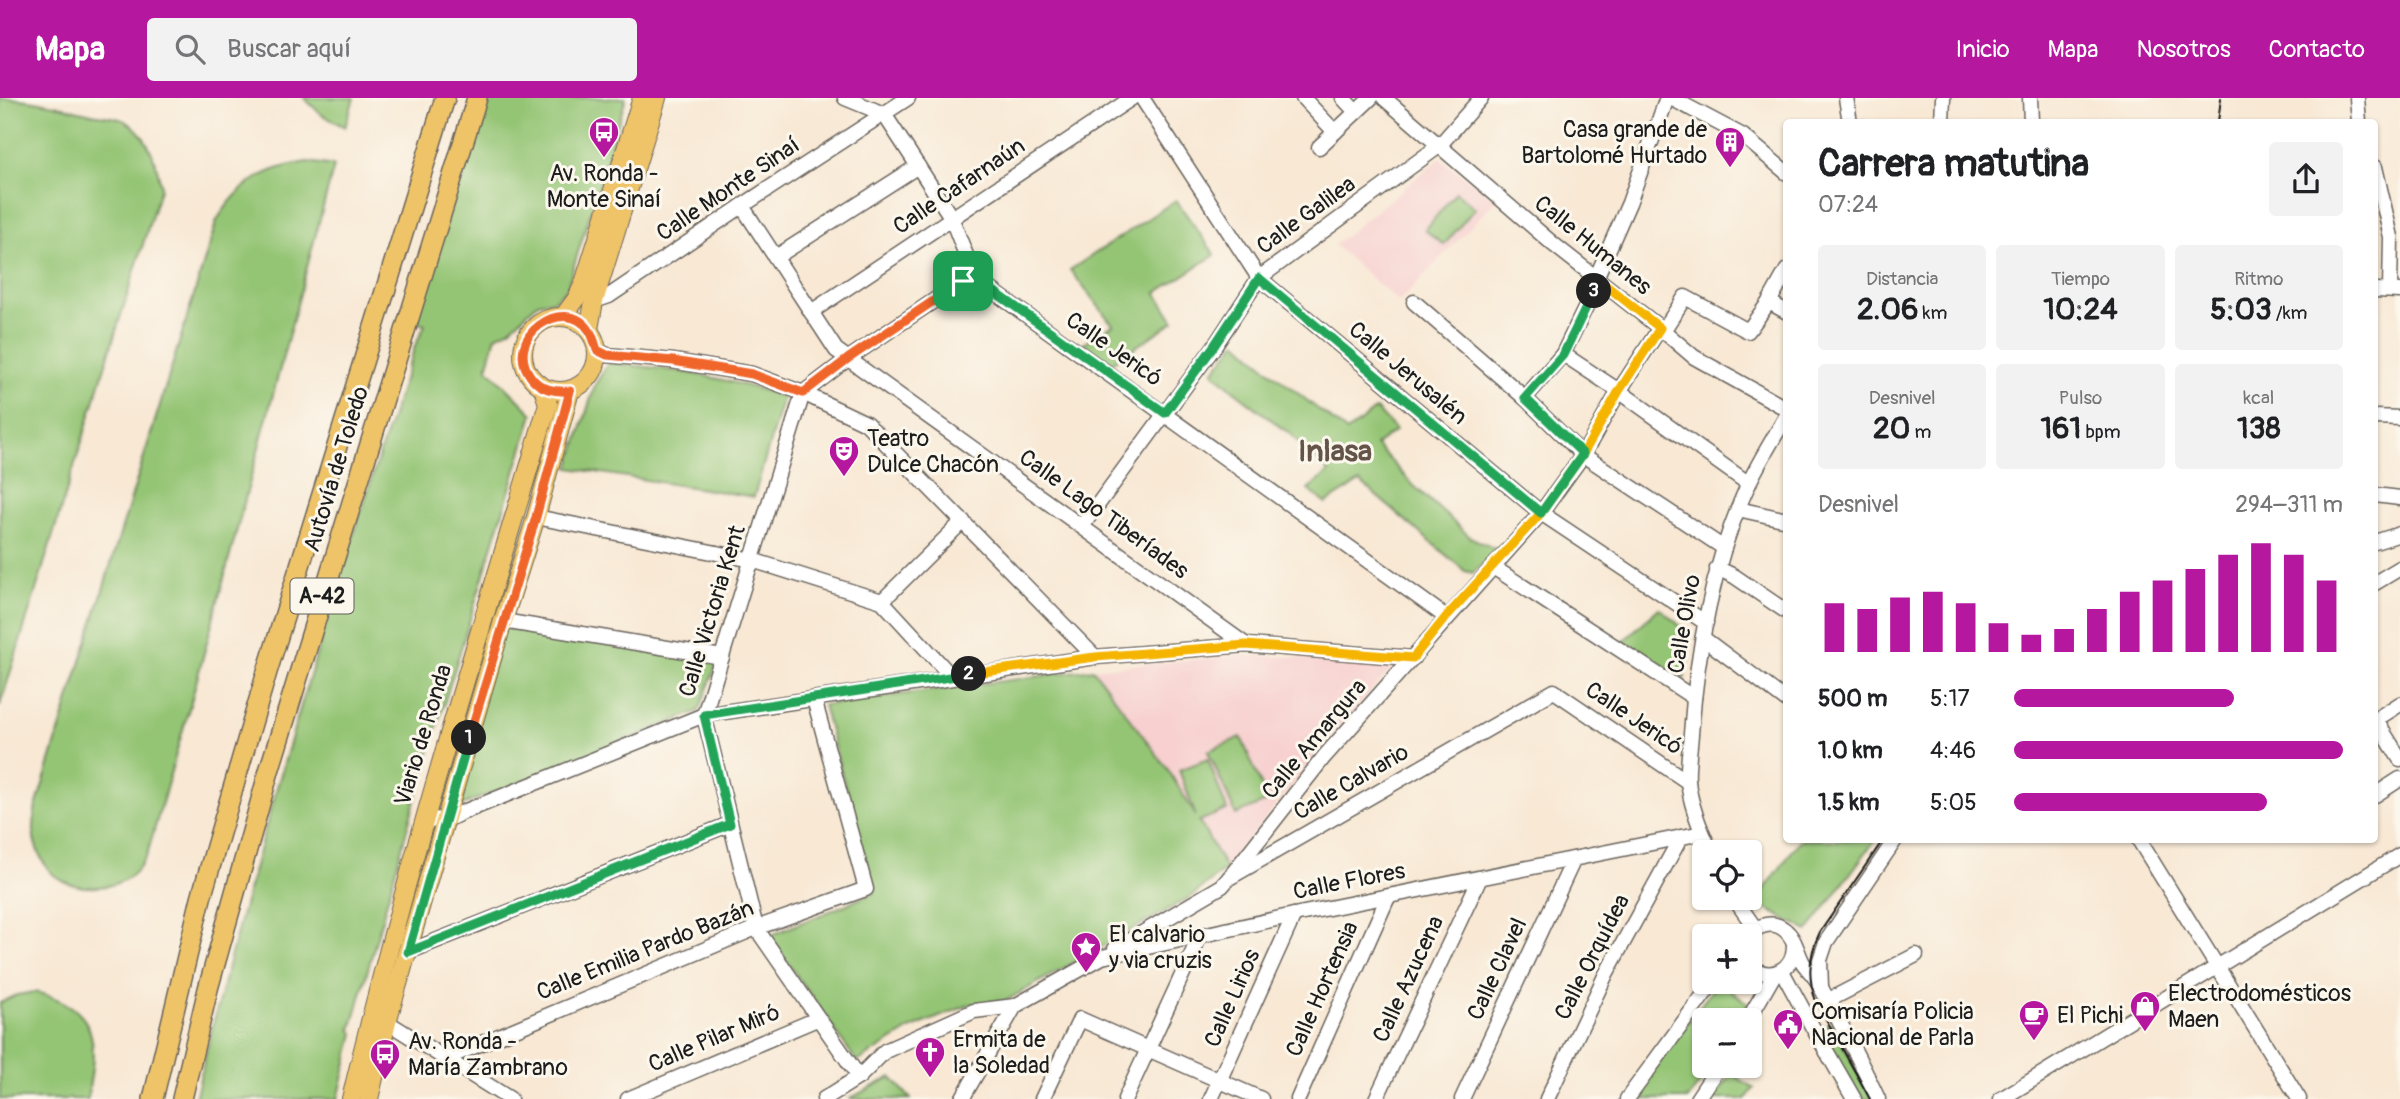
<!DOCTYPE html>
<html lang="es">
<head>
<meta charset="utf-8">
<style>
	body { margin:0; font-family:Pangolin,sans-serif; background:#f2f2f2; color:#202124; height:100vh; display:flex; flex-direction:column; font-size:26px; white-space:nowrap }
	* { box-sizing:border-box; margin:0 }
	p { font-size:23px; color:#757577 }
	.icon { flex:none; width:38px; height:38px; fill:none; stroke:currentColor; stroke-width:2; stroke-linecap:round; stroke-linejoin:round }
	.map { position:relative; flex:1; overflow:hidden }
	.details { position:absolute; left:1783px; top:21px; width:595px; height:724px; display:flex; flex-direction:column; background:#fff; border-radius:7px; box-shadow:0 2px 5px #0004 }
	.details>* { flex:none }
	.controls { position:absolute; left:1692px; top:742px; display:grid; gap:14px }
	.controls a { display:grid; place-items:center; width:70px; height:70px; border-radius:7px; background:#fff; box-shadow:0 2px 5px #0004; font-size:35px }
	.pin { position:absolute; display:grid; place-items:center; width:60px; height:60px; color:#fff; margin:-30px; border-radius:14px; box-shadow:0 4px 10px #0006 }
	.km { position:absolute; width:35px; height:35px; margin:-18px; border-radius:50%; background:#222; color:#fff; font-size:19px; line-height:35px; text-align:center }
	.round { display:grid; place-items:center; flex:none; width:74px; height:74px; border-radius:7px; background:#f2f2f2 }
	.overview { display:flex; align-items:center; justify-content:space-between; height:119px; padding:0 35px }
	h1 { font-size:38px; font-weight:700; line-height:52px }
	.figures { display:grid; grid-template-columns:repeat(3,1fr); gap:10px; height:119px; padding:7px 35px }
	.figures div { display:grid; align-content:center; border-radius:7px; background:#f2f2f2; text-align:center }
	.figures b { font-size:30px; font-weight:700 }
	.figures small { font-size:19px; font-weight:400 }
	.figures p { font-size:19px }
	.chart { height:196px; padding:14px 35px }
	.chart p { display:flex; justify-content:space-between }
	.chart svg { width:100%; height:126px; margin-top:7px; stroke:#b5179e; stroke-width:6 }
	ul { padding:0 35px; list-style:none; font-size:23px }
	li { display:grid; grid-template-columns:112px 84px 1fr; align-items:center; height:52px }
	li i { height:18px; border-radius:9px; background:#b5179e }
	header { display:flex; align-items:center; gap:42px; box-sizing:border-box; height:98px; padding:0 35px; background:#b5179e; color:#fff }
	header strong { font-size:33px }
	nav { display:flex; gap:38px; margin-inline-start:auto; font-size:24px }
	.search { width:490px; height:63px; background:#f2f2f2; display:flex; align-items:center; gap:18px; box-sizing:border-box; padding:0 24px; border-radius:7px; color:#757577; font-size:26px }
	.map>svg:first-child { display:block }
</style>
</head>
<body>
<header>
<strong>Mapa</strong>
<div class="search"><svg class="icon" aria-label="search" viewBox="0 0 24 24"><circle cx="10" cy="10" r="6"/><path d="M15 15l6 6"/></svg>Buscar aquí</div>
<nav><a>Inicio</a><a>Mapa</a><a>Nosotros</a><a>Contacto</a></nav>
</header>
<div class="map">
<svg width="2400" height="1001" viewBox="0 0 2400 1001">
	<rect width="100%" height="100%" fill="#fbf7ec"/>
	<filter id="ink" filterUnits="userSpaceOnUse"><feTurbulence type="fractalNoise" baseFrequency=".0143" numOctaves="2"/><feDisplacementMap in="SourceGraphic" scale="14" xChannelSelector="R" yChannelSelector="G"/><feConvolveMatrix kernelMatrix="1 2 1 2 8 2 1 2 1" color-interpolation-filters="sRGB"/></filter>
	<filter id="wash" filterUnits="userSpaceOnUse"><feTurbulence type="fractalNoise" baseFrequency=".00686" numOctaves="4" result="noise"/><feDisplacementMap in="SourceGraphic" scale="28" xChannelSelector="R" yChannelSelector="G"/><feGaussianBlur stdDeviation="1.57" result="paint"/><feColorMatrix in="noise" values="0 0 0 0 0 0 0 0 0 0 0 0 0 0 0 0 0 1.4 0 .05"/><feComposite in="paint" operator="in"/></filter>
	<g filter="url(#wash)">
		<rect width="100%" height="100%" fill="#f8e8d4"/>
		<!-- built -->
		<g fill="#f7d0cf">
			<path d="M1440 61 1496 102 1399 204 1334 147Z"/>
			<path d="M1238 557 1314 560 1393 569 1319 652 1226 771 1167 670 1093 571Z"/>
		</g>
		<!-- green -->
		<g fill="#94c574" stroke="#587048" stroke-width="2">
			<path d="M0 0C32 0 62 9 92 16 102 18 116 18 125 23 148 34 157 66 161 88L0 608Z"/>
			<path d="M304 0H354L345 29 322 17Z"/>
			<path d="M481 0H626L567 190 554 202 538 205 510 231 496 238 487 270 533 316 423 674 351 932 354 935 338 1001H195C255 746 333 496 415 248L425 227 408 222Z"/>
			<path d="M308 64 334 68 192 600 147 757C143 763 139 771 134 775 114 793 76 794 55 778 45 770 36 752 34 740 33 731 35 721 35 712L217 122C241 84 265 70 308 64Z"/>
			<path d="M1456 94 1475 110 1444 147 1425 132Z"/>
			<path d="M1176 102 1215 157 1156 195 1174 223 1112 265 1082 246 1113 227 1070 172Z"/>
			<path d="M1237 243 1266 270 1347 334 1376 311 1396 332 1376 347 1413 387 1470 439 1495 451 1493 457 1473 475 1465 473 1360 384 1326 405 1308 392 1329 374 1290 336 1233 292 1213 274Z"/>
			<path d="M608 265C669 270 726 279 783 299L754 399 569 370 595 287Z"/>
			<path d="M1659 510C1694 538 1691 537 1684 581L1622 544Z"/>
			<path d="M501 529 718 563 699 613 442 715Z"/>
			<path d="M1093 571 1167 670 1196 718 1179 672 1208 661 1227 712 1199 723 1226 771 1192 798 1005 903 971 906 912 930 857 964 769 838 874 795 823 607Z"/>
			<path d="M1241 639 1268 703 1236 717 1208 653Z"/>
			<path d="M1800 742H1875L1808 833 1755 805Z"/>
			<path d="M1718 884 1755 910 1746 922H1704V968H1713L1688 1001H1631Z"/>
			<path d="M35 894C100 909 98 945 87 1001H0V905L17 897Z"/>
			<path d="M1831 925 1873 1001H1860L1821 930Z"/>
			<path d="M1732 976 1754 990 1746 1001H1713Z"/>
			<path d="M891 979 911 1001H849Z"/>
		</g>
	</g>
	<g filter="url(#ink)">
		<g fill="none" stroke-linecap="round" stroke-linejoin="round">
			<!-- minor casing -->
			<g stroke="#69635c" stroke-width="17">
				<g id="minor">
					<path d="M845 0 884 16 951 119 975 180 1446 519"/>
					<path d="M1142 0 1259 180 1541 415 1706 525"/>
					<path d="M1303 0 1335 34"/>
					<path d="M1343 0 1356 14"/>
					<path d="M1384 0 1553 146 1660 230 1694 259 1787 311"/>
					<path d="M1671 0 1743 38 1787 75"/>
					<path d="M1846 0 1850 24"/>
					<path d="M2030 0 2031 24"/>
					<path d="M2357 0 2359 24"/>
					<path d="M1942 24 1943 0"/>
					<path d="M1319 49 1371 0"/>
					<path d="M2375 69 2391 139 2390 192"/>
					<path d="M742 108 836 252 1246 547"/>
					<path d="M776 159 918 68"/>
					<path d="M1787 172 1769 204 1787 214"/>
					<path d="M1596 180 1629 105 1667 0"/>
					<path d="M2375 192 2400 193"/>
					<path d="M594 203 609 198 742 108 908 0"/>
					<path d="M1414 204 1525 300 1583 357 1724 450"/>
					<path d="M811 214 1132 0"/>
					<path d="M1663 233 1685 199 1748 233 1769 204"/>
					<path d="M597 252 607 257 673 263 752 276 803 295 866 325 1095 559"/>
					<path d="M1563 256 1619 293 1749 386"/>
					<path d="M1525 300 1563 256 1599 182"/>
					<path d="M2375 319 2400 320"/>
					<path d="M2375 397 2400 400"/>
					<path d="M1738 411 1787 422"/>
					<path d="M536 419 752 462 882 503 952 579"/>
					<path d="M1082 428 1214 249 1259 180 1439 48 1481 0"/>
					<path d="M2375 444 2400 436"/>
					<path d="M1493 469 1694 600"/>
					<path d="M1717 470 1734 478 1787 514"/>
					<path d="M2375 485 2400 470"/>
					<path d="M882 503 963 423"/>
					<path d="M503 523 722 559"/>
					<path d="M1703 540 1787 603"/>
					<path d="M2375 621 2400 661"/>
					<path d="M2375 622 2400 606"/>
					<path d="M2375 697 2400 681"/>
					<path d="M422 728 434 721 445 723 461 715 704 617 1095 559 1246 547 1413 560"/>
					<path d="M2139 742 2299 1001"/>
					<path d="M1711 754C1701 733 1690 707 1688 683 1687 668 1690 651 1691 636 1697 551 1713 464 1748 387 1759 363 1774 340 1787 317"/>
					<path d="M1229 780 1324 659 1541 415 1583 357 1619 293 1660 230"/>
					<path d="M1734 800 1755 830"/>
					<path d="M1748 838C1757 827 1773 822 1785 832 1795 840 1797 854 1803 865 1808 872 1815 878 1819 886 1840 924 1860 962 1878 1001"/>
					<path d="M1115 851 1222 788 1229 780 1554 593 1688 684"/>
					<path d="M408 854 730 726"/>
					<path d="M1750 867C1769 885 1795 872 1794 846"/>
					<path d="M1782 873 1813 930 1854 1001"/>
					<path d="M1821 889 1820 862 1826 844 1895 742"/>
					<path d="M1827 903 1916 857"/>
					<path d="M379 921 387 924 510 1001"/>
					<path d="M1748 922 1775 875"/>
					<path d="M444 961 756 830 866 791 814 601"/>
					<path d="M859 979 756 830 704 617 803 295 849 260 963 183 975 180"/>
					<path d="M628 1001 817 921"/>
					<path d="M824 1001 859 979 885 953 974 913 1015 908 1102 859 1294 817 1702 735"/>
					<path d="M962 1001 1015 908"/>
					<path d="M1042 1001 1080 921 1261 1001"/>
					<path d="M1125 1001 1201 836"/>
					<path d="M1211 1001 1294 817"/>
					<path d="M1298 1001 1388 799"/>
					<path d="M1376 1001 1480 780"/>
					<path d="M1462 1001 1574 761"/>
					<path d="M1547 1001 1606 876 1681 739"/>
					<path d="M1627 1001 1713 884"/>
					<path d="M1697 1001 1719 968"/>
					<path d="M2001 1001 2400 757"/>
				</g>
			</g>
			<!-- major casing -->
			<g stroke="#69635c" stroke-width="20">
				<g id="major">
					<path d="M563 219 577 200 584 185 642 0"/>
					<circle cx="560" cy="256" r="37"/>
					<path d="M589 231 594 203 657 0"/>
					<path d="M351 1001C407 767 479 537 548 306L543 290"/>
					<path d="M369 1001 387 924 503 523 536 419 570 293"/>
				</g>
			</g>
			<!-- highway casing -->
			<g stroke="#69635c" stroke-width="22">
				<g id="highway">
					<path d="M153 1001 201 800 267 574 445 0"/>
					<path d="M182 1001 208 891 269 673 477 0"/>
				</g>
			</g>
			<!-- minor -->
			<use href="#minor" stroke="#fff" stroke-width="14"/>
			<!-- major -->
			<use href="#major" stroke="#efc469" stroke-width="18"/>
			<!-- highway -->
			<use href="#highway" stroke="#efc469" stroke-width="19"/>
			<!-- tram -->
			<g stroke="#1c1c1c" stroke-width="2">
				<path d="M2218 24 2221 0"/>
				<path d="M1870 1001 1816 903C1807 879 1809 856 1820 834L1883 742"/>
			</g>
		</g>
	</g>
	<g fill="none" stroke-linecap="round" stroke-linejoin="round" filter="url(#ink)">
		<!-- split-1 casing -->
		<g stroke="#fff" stroke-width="14">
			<path id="split-1" d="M469 640 536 419 570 293C555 294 541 292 531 279 501 239 565 196 589 232 593 237 595 246 597 252L607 257 673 263 752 276 803 295 849 260 963 183"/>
		</g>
		<!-- split-2 casing -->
		<g stroke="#fff" stroke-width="14">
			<path id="split-2" d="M469 640 408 854 730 726 704 617 969 576"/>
		</g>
		<!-- split-3 casing -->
		<g stroke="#fff" stroke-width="14">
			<path id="split-3" d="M969 576 1095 559 1246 547 1413 560 1446 519 1541 415 1583 356 1619 293 1660 230 1599 182 1594 193"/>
		</g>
		<!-- split-4 casing -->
		<g stroke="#fff" stroke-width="14">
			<path id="split-4" d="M963 183 975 180 1165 315 1214 248 1259 180 1541 415 1583 356 1525 300 1563 257 1594 193"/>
		</g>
		<!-- split-1 -->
		<use href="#split-1" stroke="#f0652b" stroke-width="9"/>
		<!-- split-2 -->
		<use href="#split-2" stroke="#22a559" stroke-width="9"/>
		<!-- split-3 -->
		<use href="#split-3" stroke="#f5b400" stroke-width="9"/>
		<!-- split-4 -->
		<use href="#split-4" stroke="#22a559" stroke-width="9"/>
	</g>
	<!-- icons -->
	<defs>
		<g id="bus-pin" transform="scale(1.575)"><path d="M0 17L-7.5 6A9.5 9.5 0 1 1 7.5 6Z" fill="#b5179e" stroke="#fbf7ec"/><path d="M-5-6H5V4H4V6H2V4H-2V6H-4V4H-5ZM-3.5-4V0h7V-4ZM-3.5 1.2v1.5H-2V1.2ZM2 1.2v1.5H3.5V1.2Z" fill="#fff"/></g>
		<g id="building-pin" transform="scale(1.575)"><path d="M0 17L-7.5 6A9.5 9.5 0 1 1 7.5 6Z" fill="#b5179e" stroke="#fbf7ec"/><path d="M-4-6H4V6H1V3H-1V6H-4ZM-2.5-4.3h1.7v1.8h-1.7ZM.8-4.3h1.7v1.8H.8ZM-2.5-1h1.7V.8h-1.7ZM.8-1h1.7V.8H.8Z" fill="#fff"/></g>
		<g id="theatre-pin" transform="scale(1.575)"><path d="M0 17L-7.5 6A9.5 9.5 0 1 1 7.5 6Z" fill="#b5179e" stroke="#fbf7ec"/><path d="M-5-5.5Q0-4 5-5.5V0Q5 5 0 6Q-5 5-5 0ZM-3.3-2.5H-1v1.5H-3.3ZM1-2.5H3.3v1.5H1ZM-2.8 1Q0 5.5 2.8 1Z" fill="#fff"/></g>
		<g id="sight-pin" transform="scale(1.575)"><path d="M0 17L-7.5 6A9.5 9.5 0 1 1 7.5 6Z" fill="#b5179e" stroke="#fbf7ec"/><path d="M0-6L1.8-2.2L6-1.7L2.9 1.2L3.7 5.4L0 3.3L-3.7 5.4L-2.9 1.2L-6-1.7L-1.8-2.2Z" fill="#fff"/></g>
		<g id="shop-pin" transform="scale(1.575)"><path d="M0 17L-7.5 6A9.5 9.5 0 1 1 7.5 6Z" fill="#b5179e" stroke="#fbf7ec"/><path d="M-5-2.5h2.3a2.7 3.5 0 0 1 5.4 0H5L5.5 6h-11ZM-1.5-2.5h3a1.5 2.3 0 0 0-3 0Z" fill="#fff"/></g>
		<g id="cafe-pin" transform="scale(1.575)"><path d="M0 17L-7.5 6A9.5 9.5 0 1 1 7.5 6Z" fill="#b5179e" stroke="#fbf7ec"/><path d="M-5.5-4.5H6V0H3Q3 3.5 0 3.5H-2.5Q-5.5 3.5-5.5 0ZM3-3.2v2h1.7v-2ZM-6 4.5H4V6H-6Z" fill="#fff"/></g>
		<g id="civic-pin" transform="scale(1.575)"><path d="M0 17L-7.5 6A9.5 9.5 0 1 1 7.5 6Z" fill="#b5179e" stroke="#fbf7ec"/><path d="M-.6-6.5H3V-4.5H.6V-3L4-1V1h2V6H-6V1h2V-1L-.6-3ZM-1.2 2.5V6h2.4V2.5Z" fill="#fff"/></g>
		<g id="church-pin" transform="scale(1.575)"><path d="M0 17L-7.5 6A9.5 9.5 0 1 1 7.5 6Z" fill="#b5179e" stroke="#fbf7ec"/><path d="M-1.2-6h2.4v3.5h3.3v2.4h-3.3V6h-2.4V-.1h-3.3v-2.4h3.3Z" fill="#fff"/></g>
	</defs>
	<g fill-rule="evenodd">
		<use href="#bus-pin" x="604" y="34"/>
		<use href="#building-pin" x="1730" y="44"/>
		<use href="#theatre-pin" x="844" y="353"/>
		<use href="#sight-pin" x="1086" y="849"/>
		<use href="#shop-pin" x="2145" y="908"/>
		<use href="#cafe-pin" x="2034" y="917"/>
		<use href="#civic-pin" x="1788" y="926"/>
		<use href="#church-pin" x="930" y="954"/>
		<use href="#bus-pin" x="385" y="956"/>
	</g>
	<g text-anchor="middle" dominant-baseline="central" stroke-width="6" stroke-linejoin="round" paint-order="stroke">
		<!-- shield labels -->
		<rect fill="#fbf7ec" stroke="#5f5e5a" stroke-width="2" x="290.5" y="480.5" width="63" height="35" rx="5"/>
		<g font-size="21" font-weight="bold" fill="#1c1c1c">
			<text x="322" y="498">A-42</text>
		</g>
		<!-- poi labels -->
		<g font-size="23" fill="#1c1c1c" stroke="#fbf7ec" text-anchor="start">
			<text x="1707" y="31" text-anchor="end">Casa grande de<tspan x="1707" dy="26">Bartolomé Hurtado</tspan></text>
			<text x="604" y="75" text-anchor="middle">Av. Ronda -<tspan x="604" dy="26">Monte Sinaí</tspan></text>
			<text x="867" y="340">Teatro<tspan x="867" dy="26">Dulce Chacón</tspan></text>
			<text x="1109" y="836">El calvario<tspan x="1109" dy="26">y via cruzis</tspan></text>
			<text x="2168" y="895">Electrodomésticos<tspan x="2168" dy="26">Maen</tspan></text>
			<text x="1811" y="913">Comisaría Policia<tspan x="1811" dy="26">Nacional de Parla</tspan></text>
			<text x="2057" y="917">El Pichi</text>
			<text x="953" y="941">Ermita de<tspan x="953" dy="26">la Soledad</tspan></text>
			<text x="408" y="943">Av. Ronda -<tspan x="408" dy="26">María Zambrano</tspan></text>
		</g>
		<!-- street labels -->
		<g font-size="23" fill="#1c1c1c" stroke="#fbf7ec">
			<text transform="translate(959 88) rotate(-34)">Calle Cafarnaún</text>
			<text transform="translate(728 91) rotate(-34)">Calle Monte Sinaí</text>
			<text transform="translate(1306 117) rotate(-36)">Calle Galilea</text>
			<text transform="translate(1593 147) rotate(39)">Calle Humanes</text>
			<text transform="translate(1114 251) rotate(35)">Calle Jericó</text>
			<text transform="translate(1408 275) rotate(40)">Calle Jerusalén</text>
			<text transform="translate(336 371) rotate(-73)">Autovía de Toledo</text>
			<text transform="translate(1104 416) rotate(36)">Calle Lago Tiberíades</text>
			<text transform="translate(712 513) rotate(-73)">Calle Victoria Kent</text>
			<text transform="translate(1684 526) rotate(-80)">Calle Olivo</text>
			<text transform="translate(1634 620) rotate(34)">Calle Jericó</text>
			<text transform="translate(423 637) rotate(-73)">Viario de Ronda</text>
			<text transform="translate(1314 641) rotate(-50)">Calle Amargura</text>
			<text transform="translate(1351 684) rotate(-30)">Calle Calvario</text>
			<text transform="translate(1349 783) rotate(-11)">Calle Flores</text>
			<text transform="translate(645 852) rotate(-22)">Calle Emilia Pardo Bazán</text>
			<text transform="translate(1592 859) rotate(-63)">Calle Orquídea</text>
			<text transform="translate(1497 871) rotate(-65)">Calle Clavel</text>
			<text transform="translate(1408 881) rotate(-65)">Calle Azucena</text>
			<text transform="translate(1322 891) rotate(-66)">Calle Hortensia</text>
			<text transform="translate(1232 900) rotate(-66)">Calle Lirios</text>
			<text transform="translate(714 940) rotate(-23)">Calle Pilar Miró</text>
		</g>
		<!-- district labels -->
		<g font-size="30" font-weight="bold" fill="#635349" stroke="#fbf7ec">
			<text x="1335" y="353">Inlasa</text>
		</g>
	</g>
</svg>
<div class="controls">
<a><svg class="icon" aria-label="locate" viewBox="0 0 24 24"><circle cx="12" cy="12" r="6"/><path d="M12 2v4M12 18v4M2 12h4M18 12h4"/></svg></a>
<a>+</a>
<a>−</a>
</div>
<div class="pin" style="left:963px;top:183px;background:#1e9e55"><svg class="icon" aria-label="arrive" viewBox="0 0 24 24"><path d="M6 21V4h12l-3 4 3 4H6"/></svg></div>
<b class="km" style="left:469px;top:640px">1</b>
<b class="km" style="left:969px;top:576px">2</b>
<b class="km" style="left:1594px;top:193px">3</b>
<section class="details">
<div class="overview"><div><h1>Carrera matutina</h1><p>07:24</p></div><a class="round"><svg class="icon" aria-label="share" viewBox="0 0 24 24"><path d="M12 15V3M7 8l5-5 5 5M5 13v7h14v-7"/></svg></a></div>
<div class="figures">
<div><p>Distancia</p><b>2.06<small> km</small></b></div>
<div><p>Tiempo</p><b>10:24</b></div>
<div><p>Ritmo</p><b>5:03<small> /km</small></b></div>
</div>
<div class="figures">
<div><p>Desnivel</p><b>20<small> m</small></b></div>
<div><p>Pulso</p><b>161<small> bpm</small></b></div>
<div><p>kcal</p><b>138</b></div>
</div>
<div class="chart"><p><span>Desnivel</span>294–311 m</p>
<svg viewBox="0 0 160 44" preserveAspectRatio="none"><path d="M5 44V27M15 44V29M25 44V25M35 44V23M45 44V27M55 44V34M65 44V38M75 44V36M85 44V29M95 44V23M105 44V19M115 44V15M125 44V10M135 44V6M145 44V10M155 44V19"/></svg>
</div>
<ul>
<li><b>500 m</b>5:17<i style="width:67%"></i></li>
<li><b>1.0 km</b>4:46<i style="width:100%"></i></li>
<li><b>1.5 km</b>5:05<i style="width:77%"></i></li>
</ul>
</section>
</div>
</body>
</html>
